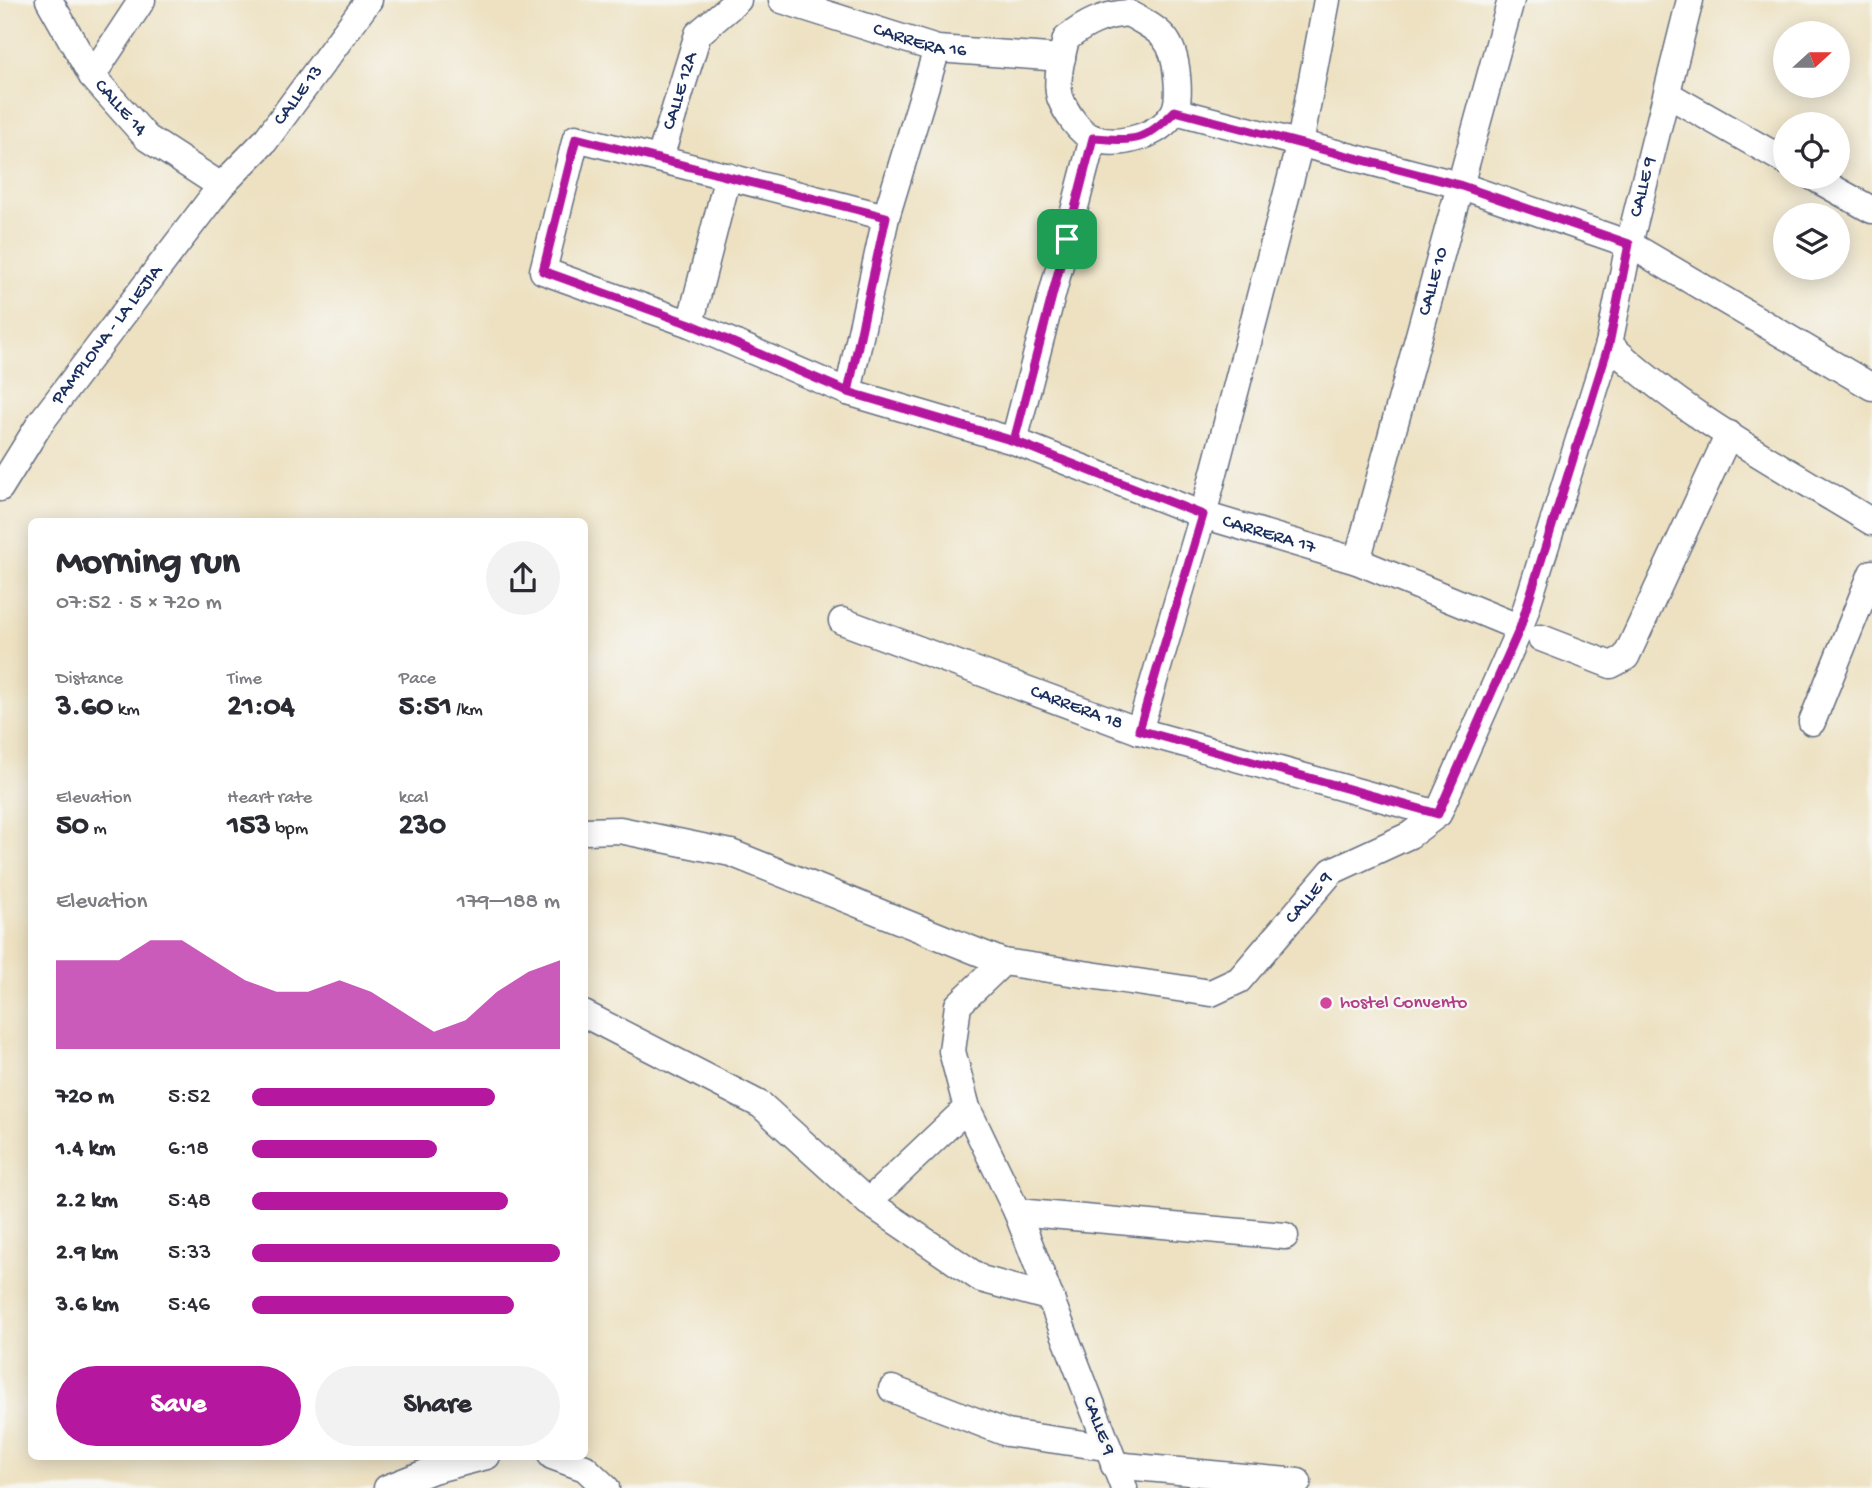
<!DOCTYPE html>
<html lang="en">
<head>
<meta charset="utf-8">
<style>
	body { margin:0; font-family:"Gochi Hand",sans-serif; background:#f2f2f3; color:#2b2b33; height:100vh; display:flex; flex-direction:column; font-size:26px; white-space:nowrap }
	* { box-sizing:border-box; margin:0 }
	p { font-size:23px; color:#7c7c81 }
	.icon { flex:none; width:38px; height:38px; fill:none; stroke:currentColor; stroke-width:2; stroke-linecap:round; stroke-linejoin:round }
	.map { position:relative; flex:1; overflow:hidden }
	.sheet { position:absolute; left:28px; top:518px; width:560px; height:942px; display:flex; flex-direction:column; background:#fff; border-radius:10px; box-shadow:0 4px 18px #0003 }
	.sheet>* { flex:none }
	.needle { width:46px; rotate:69deg }
	.fabs { position:absolute; left:1773px; top:21px; display:grid; gap:14px }
	.fabs a { display:grid; place-items:center; width:77px; height:77px; border-radius:50%; background:#fff; box-shadow:0 4px 18px #0003; font-size:35px }
	.pin { position:absolute; display:grid; place-items:center; width:60px; height:60px; color:#fff; margin:-30px; border-radius:14px; box-shadow:0 4px 10px #0006 }
	.round { display:grid; place-items:center; flex:none; width:74px; height:74px; border-radius:37px; background:#f2f2f3 }
	.summary { display:flex; align-items:center; justify-content:space-between; height:119px; padding:0 28px }
	h1 { font-size:38px; font-weight:700; line-height:52px }
	.figures { display:grid; grid-template-columns:repeat(3,1fr); gap:10px; height:119px; padding:7px 28px }
	.figures div { display:grid; align-content:center }
	.figures b { font-size:30px; font-weight:700 }
	.figures small { font-size:19px; font-weight:400 }
	.figures p { font-size:19px }
	.chart { height:196px; padding:14px 28px }
	.chart p { display:flex; justify-content:space-between }
	.chart svg { width:100%; height:126px; margin-top:7px; fill:#b5179e; opacity:.7 }
	.button { display:flex; gap:14px; margin-top:auto; padding:14px 28px }
	.button a { flex:1; height:80px; border-radius:42px; background:#b5179e; color:#fff; font-size:28px; font-weight:700; line-height:80px; text-align:center }
	.button a+a { background:#f2f2f3; color:#2b2b33 }
	ul { padding:0 28px; list-style:none; font-size:23px }
	li { display:grid; grid-template-columns:112px 84px 1fr; align-items:center; height:52px }
	li i { height:18px; border-radius:9px; background:#b5179e }
	.map>svg:first-child { display:block }
</style>
</head>
<body>
<div class="map">
<svg width="1872" height="1488" viewBox="0 0 1872 1488">
	<rect width="100%" height="100%" fill="#f6f6f2"/>
	<filter id="ink" filterUnits="userSpaceOnUse"><feTurbulence type="fractalNoise" baseFrequency=".0143" numOctaves="2"/><feDisplacementMap in="SourceGraphic" scale="14" xChannelSelector="R" yChannelSelector="G"/><feConvolveMatrix kernelMatrix="1 2 1 2 8 2 1 2 1" color-interpolation-filters="sRGB"/></filter>
	<filter id="wash" filterUnits="userSpaceOnUse"><feTurbulence type="fractalNoise" baseFrequency=".00686" numOctaves="4" result="noise"/><feDisplacementMap in="SourceGraphic" scale="28" xChannelSelector="R" yChannelSelector="G"/><feGaussianBlur stdDeviation="1.57" result="paint"/><feColorMatrix in="noise" values="0 0 0 0 0 0 0 0 0 0 0 0 0 0 0 0 0 1.4 0 .05"/><feComposite in="paint" operator="in"/></filter>
	<g filter="url(#wash)">
		<rect width="100%" height="100%" fill="#ede1c1"/>
	</g>
	<g filter="url(#ink)">
		<g fill="none" stroke-linecap="round" stroke-linejoin="round">
			<!-- minor casing -->
			<g stroke="#646d81" stroke-width="29">
				<g id="minor">
					<path id="s1" d="M49 0 92 76 147 138 221 186"/>
					<path id="s2" d="M782 0 937 49 1062 58"/>
					<path d="M1128 13C1159 30 1174 37 1177 76 1178 86 1179 103 1174 112 1160 136 1118 148 1093 138 1079 133 1065 111 1060 97 1055 81 1062 55 1066 39 1086 23 1103 15 1128 13Z"/>
					<path d="M92 76 142 0"/>
					<path d="M1667 94 1785 161"/>
					<path d="M1175 111 1459 185 1629 244 1872 387"/>
					<path id="s3" d="M660 158 698 34 738 0"/>
					<path d="M1813 177 1872 210"/>
					<path id="s4" d="M886 217 576 138 543 271 690 324 848 392 1014 441 1203 515 1357 561 1520 628"/>
					<path d="M690 324 728 176"/>
					<path d="M1609 344C1685 417 1783 467 1872 522"/>
					<path d="M848 392 886 217 937 49"/>
					<path d="M1014 441 1093 138"/>
					<path id="s5" d="M0 488 41 422 221 186 265 141 369 0"/>
					<path id="s6" d="M1357 561 1511 0"/>
					<path id="s7" d="M842 621 1139 731 1438 814"/>
					<path d="M1541 638 1611 665 1626 657 1729 434"/>
					<path d="M1812 722 1872 573"/>
					<path d="M1139 731 1203 515 1300 143 1327 0"/>
					<path d="M584 831 620 830 731 853 1003 962"/>
					<path d="M584 1014 761 1105 868 1202 981 1279 1051 1298"/>
					<path d="M868 1202 967 1108"/>
					<path d="M1017 1212 1285 1236"/>
					<path d="M892 1389 1007 1433 1105 1447"/>
					<path d="M552 1456 585 1468 606 1488"/>
					<path d="M1114 1465 1298 1482"/>
					<path d="M387 1488 433 1470 487 1456"/>
					<path id="s8" d="M1124 1488 1017 1212 967 1108 952 1051 958 1005 1003 962 1211 993 1239 980 1332 871 1410 835 1438 814 1520 628 1609 344 1629 244 1690 0"/>
				</g>
			</g>
			<!-- minor -->
			<use href="#minor" stroke="#fff" stroke-width="26"/>
		</g>
	</g>
	<g fill="none" stroke-linecap="round" stroke-linejoin="round" filter="url(#ink)">
		<!-- route casing -->
		<g stroke="#fff" stroke-width="14">
			<path id="route" d="M1067 239 1014 441 848 392 690 324 543 271 576 138 886 217 848 392 1014 441 1203 515 1139 730 1438 814 1520 628 1609 344 1629 244 1459 185 1175 111C1143 143 1135 141 1093 138L1067 239"/>
		</g>
		<!-- route -->
		<use href="#route" stroke="#b5179e" stroke-width="9"/>
	</g>
	<!-- markers -->
	<circle fill="#d1479c" stroke="#f6f6f2" stroke-width="2.5" cx="1326" cy="1003" r="7"/>
	<g text-anchor="middle" dominant-baseline="central" stroke-width="5" stroke-linejoin="round" paint-order="stroke">
		<!-- street labels -->
		<g font-size="19" fill="#1b2f5e" stroke="#f6f6f2">
			<text stroke="none"><textPath href="#s2" startOffset="144">CARRERA 16</textPath></text>
			<text stroke="none"><textPath href="#s3" startOffset="70">CALLE 12A</textPath></text>
			<text stroke="none"><textPath href="#s5" startOffset="494">CALLE 13</textPath></text>
			<text stroke="none"><textPath href="#s1" startOffset="130">CALLE 14</textPath></text>
			<text stroke="none"><textPath href="#s8" startOffset="1746">CALLE 9</textPath></text>
			<text stroke="none"><textPath href="#s6" startOffset="290">CALLE 10</textPath></text>
			<text stroke="none"><textPath href="#s5" startOffset="187">PAMPLONA - LA LEJIA</textPath></text>
			<text stroke="none"><textPath href="#s4" startOffset="1230">CARRERA 17</textPath></text>
			<text stroke="none"><textPath href="#s7" startOffset="250">CARRERA 18</textPath></text>
			<text stroke="none"><textPath href="#s8" startOffset="928">CALLE 9</textPath></text>
			<text transform="translate(1098 1426) rotate(69)">CALLE 9</text>
		</g>
		<!-- hotel labels -->
		<g font-size="19" fill="#b23c85" stroke="#f6f6f2" text-anchor="start">
			<text x="1340" y="1003">hostel Convento</text>
		</g>
	</g>
</svg>
<div class="fabs">
<a><svg class="needle" viewBox="-14 -14 28 28"><path d="M0-13l5 13h-10z" fill="#e53935"/><path d="M0 13l5-13h-10z" fill="#7c7c81"/></svg></a>
<a><svg class="icon" aria-label="locate" viewBox="0 0 24 24"><circle cx="12" cy="12" r="6"/><path d="M12 2v4M12 18v4M2 12h4M18 12h4"/></svg></a>
<a><svg class="icon" aria-label="layers" viewBox="0 0 24 24"><path d="M12 4l9 5-9 5-9-5zM3 14l9 5 9-5"/></svg></a>
</div>
<div class="pin" style="left:1067px;top:239px;background:#1e9e55"><svg class="icon" aria-label="arrive" viewBox="0 0 24 24"><path d="M6 21V4h12l-3 4 3 4H6"/></svg></div>
<section class="sheet">
<div class="summary"><div><h1>Morning run</h1><p>07:52 · 5 × 720 m</p></div><a class="round"><svg class="icon" aria-label="share" viewBox="0 0 24 24"><path d="M12 15V3M7 8l5-5 5 5M5 13v7h14v-7"/></svg></a></div>
<div class="figures">
<div><p>Distance</p><b>3.60<small> km</small></b></div>
<div><p>Time</p><b>21:04</b></div>
<div><p>Pace</p><b>5:51<small> /km</small></b></div>
</div>
<div class="figures">
<div><p>Elevation</p><b>50<small> m</small></b></div>
<div><p>Heart rate</p><b>153<small> bpm</small></b></div>
<div><p>kcal</p><b>230</b></div>
</div>
<div class="chart"><p><span>Elevation</span>179–188 m</p>
<svg viewBox="0 0 160 44" preserveAspectRatio="none"><path d="M0 44V13L10 13L20 13L30 6L40 6L50 13L60 20L70 24L80 24L90 20L100 24L110 31L120 38L130 34L140 24L150 17L160 13V44z"/></svg>
</div>
<ul>
<li><b>720 m</b>5:52<i style="width:79%"></i></li>
<li><b>1.4 km</b>6:18<i style="width:60%"></i></li>
<li><b>2.2 km</b>5:48<i style="width:83%"></i></li>
<li><b>2.9 km</b>5:33<i style="width:100%"></i></li>
<li><b>3.6 km</b>5:46<i style="width:85%"></i></li>
</ul>
<div class="button"><a>Save</a><a>Share</a></div>
</section>
</div>
</body>
</html>
